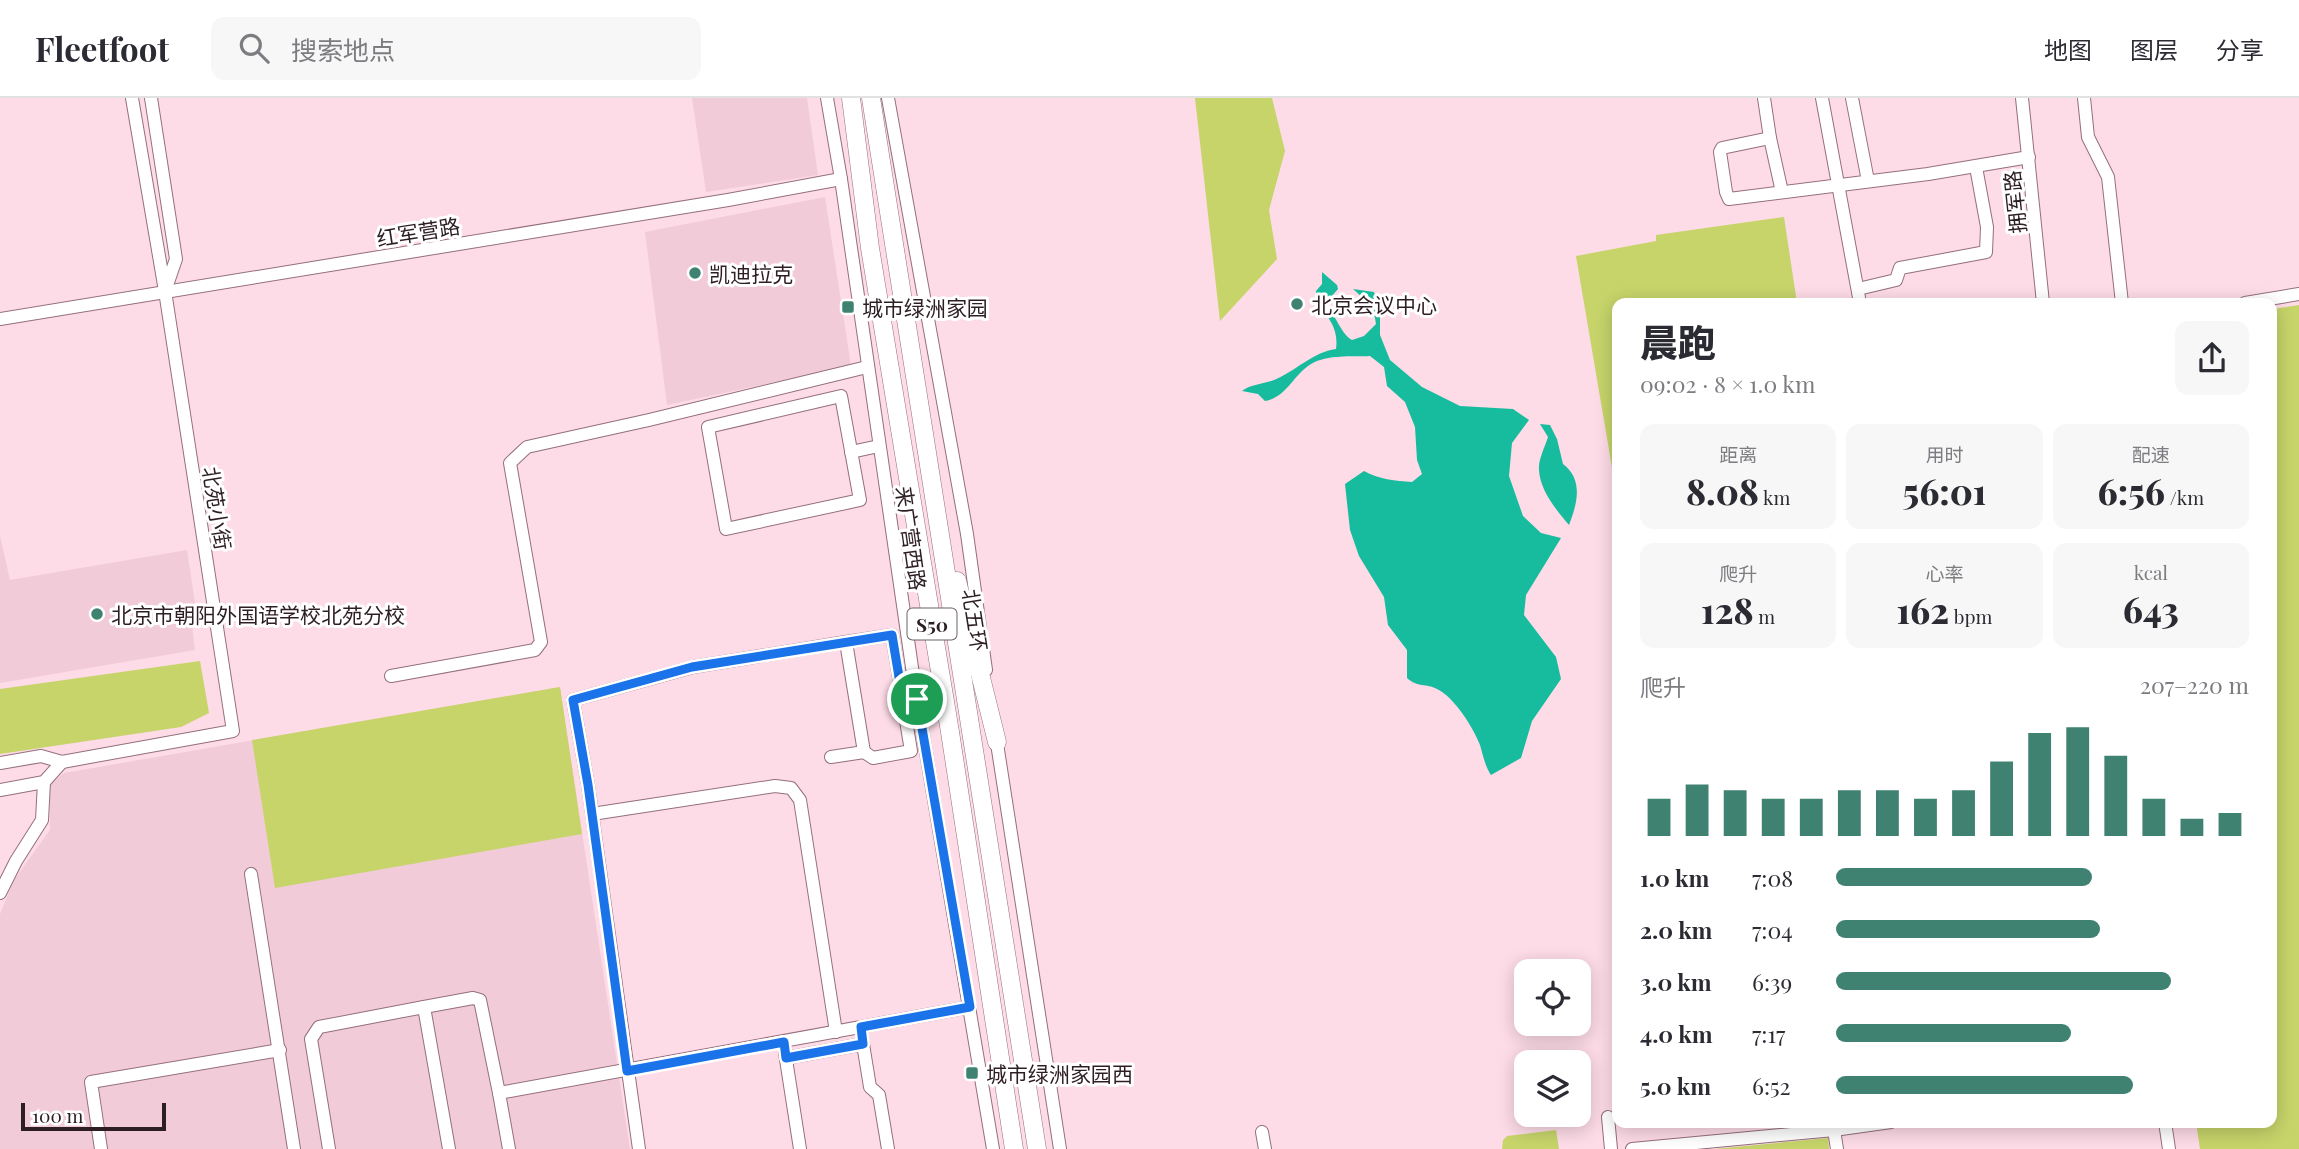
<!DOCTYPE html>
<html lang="zh">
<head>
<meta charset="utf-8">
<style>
	body { margin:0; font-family:"Playfair Display","Noto Sans SC",serif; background:#f7f7f7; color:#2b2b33; height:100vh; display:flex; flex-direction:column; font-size:26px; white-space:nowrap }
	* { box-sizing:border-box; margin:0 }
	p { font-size:23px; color:#7c7c81 }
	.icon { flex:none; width:38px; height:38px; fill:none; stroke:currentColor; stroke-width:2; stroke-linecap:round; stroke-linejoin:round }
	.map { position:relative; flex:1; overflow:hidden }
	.side { position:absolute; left:1612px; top:200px; width:665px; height:830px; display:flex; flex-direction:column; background:#fff; border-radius:14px; box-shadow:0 4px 18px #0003 }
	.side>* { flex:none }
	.controls { position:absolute; left:1514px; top:861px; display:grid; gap:14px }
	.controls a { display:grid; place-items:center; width:77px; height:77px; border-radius:14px; background:#fff; box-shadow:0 4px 18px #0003; font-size:35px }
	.scale { position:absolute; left:21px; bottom:18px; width:145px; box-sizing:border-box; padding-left:7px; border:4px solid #2d1e23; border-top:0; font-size:19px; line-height:24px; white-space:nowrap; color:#2d1e23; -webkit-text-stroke:5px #fff; paint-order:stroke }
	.pin { position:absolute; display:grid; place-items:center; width:60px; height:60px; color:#fff; margin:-30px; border:4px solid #fff; border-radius:50%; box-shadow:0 2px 7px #0007 }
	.round { display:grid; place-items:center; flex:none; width:74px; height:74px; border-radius:14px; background:#f7f7f7 }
	.head { display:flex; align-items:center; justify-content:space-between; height:119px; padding:0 28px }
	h1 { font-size:38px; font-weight:800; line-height:52px }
	.metrics { display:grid; grid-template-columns:repeat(3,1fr); gap:10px; height:119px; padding:7px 28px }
	.metrics div { display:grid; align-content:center; border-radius:14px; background:#f7f7f7; text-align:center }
	.metrics b { font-size:35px; font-weight:800 }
	.metrics small { font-size:19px; font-weight:400 }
	.metrics p { font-size:19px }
	.chart { height:196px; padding:14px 28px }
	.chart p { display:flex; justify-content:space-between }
	.chart svg { width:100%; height:126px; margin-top:7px; stroke:#408272; stroke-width:6 }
	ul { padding:0 28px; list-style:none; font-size:23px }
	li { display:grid; grid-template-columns:112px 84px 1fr; align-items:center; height:52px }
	li i { height:18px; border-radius:9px; background:#408272 }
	header { display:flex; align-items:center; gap:42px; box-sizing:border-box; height:98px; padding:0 35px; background:#fff; border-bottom:2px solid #e1e1e2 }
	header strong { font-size:33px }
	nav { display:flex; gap:38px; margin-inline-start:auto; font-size:24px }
	.search { width:490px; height:63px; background:#f7f7f7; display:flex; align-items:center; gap:18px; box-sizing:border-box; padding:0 24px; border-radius:14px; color:#7c7c81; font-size:26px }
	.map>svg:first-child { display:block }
</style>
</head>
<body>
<header>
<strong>Fleetfoot</strong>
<div class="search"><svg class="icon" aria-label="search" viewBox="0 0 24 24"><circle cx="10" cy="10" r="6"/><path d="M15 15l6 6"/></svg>搜索地点</div>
<nav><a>地图</a><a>图层</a><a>分享</a></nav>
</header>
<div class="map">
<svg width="2299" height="1051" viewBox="0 0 2299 1051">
	<rect width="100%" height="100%" fill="#fddbe7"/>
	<!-- built -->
	<g fill="#f2cbd8">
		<path d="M692 0H807L818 77 706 94Z"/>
		<path d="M825 99 851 268 667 307 645 134Z"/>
		<path d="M0 438 10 482 187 452 195 505 192 527 195 552 0 585Z"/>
		<path d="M560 589 630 1051H0V816L14 782 50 732V686L64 675Z"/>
	</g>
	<!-- green -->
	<g fill="#c6d46a">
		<path d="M1195 0H1272L1285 53 1269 112 1277 161 1220 223Z"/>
		<path d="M1784 119 1797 205H1617V399L1576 158 1656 143V137Z"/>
		<path d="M2299 207V1051H2200L2196 1024H2272V211Z"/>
		<path d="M200 563 209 615 181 629 0 656V591Z"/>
		<path d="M560 589 582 736 275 790 252 642Z"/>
		<path d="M1556 1032 1559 1051H1502L1503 1042 1507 1038Z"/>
		<path d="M1828 1040 1829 1051H1714Z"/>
	</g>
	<!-- water -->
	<g fill="#17bb9e">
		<path d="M1322 174 1337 187 1338 191 1324 207C1338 218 1339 234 1352 242L1364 238 1376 226 1373 209 1353 191 1374 194 1380 213V237L1390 262 1422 289 1460 308 1513 311 1529 322 1512 345 1509 378 1523 418 1541 435 1561 440 1526 497 1524 517 1556 559 1561 581 1532 623 1521 660 1491 677C1485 668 1483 657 1480 647 1473 629 1454 599 1437 591 1426 585 1418 590 1407 580V552L1388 527 1384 499 1359 458 1350 432 1345 386 1364 373C1378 381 1396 383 1412 384L1422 376 1417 362 1415 329 1405 304 1387 288 1384 269 1370 258C1351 259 1328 256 1311 266 1293 277 1287 299 1265 303L1258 296 1242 293C1251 286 1264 286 1274 282 1296 273 1313 254 1336 251 1339 230 1328 219 1316 203V193L1322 186Z"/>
		<path d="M1540 326 1550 327 1557 341 1563 366C1584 382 1577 406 1569 427 1556 412 1540 392 1539 372 1538 362 1545 349 1548 339Z"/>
	</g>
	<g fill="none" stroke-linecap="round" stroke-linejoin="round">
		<!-- minor casing -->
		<g stroke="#946f7c" stroke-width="14">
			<g id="minor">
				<path d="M151 0 176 161 165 193"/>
				<path d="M827 0 841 81 914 583 993 1051"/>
				<path d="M888 0 967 436 986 572"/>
				<path d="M1764 0 1770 40 1782 94"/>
				<path d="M1822 0 1860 205"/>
				<path d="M1852 0 1868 83"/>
				<path d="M2022 0 2043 205"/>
				<path d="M2084 0 2088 39 2108 79 2122 205"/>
				<path d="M1770 40 1722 50 1720 54 1726 94 1729 101 1928 76 2029 59"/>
				<path d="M1858 191 1896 182 1900 170 1986 154 1987 129 1976 69"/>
				<path d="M2245 205 2299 196"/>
				<path d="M0 221 728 102 841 81"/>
				<path d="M841 298 860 402 726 431 708 329Z"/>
				<path d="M851 354 879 348"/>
				<path d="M846 544 892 537 911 653 873 660 864 654"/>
				<path d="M391 578 535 552 541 544 510 365 527 349 649 322 867 269"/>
				<path d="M996 639 1060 1051"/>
				<path d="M0 665 41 658 62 664 233 633 165 193 132 0"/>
				<path d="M0 692 44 684 62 664"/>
				<path d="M592 716 775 688 791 690 800 702 836 934"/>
				<path d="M251 776 294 1051"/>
				<path d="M0 795 16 763 42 722 44 684"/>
				<path d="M785 955 800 1051"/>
				<path d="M786 960 863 946 870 989 879 997 888 1051"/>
				<path d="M1608 1019 1611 1051"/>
				<path d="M2165 1024 2169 1051"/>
				<path d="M1834 1032 1837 1051"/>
				<path d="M1262 1034 1265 1051"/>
				<path d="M101 1051 91 984 280 952"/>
				<path d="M329 1051 311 941 319 929 424 909"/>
				<path d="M449 1051 424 909 473 900 480 902 499 995"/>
				<path d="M509 1051 499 995 970 909"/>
				<path d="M639 1051 588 687 573 602 693 569 846 544 864 654 831 659"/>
				<path d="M1632 1051 1834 1032 1891 1024"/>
			</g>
		</g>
		<!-- highway casing -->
		<g stroke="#946f7c" stroke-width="19">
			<g id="highway">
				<path d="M851 0 870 150 950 634 1014 1051"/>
				<path d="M871 0 1037 1051"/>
				<path d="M957 483 997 644"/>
			</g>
		</g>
		<!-- minor -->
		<use href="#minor" stroke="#fff" stroke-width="12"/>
		<!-- highway -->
		<use href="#highway" stroke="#fff" stroke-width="18"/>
	</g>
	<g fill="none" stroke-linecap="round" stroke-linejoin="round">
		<!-- route casing -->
		<g stroke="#fff" stroke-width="14">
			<path id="route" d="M892 537 903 603 917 601 970 909 861 929 863 946 786 960 784 944 627 973 588 687 573 602 692 569Z"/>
		</g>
		<!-- route -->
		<use href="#route" stroke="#1a73e8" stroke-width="9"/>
	</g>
	<!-- markers -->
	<g fill="#408272" stroke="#fff" stroke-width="2.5">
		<circle cx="695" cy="175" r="7"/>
		<circle cx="1297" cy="206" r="7"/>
		<rect x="841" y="202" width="14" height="14" rx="3.5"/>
		<circle cx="97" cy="516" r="7"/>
		<rect x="965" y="968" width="14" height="14" rx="3.5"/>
	</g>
	<g text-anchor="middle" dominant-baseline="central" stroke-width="6" stroke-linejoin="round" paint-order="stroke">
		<!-- shield labels -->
		<rect fill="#fff" stroke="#6c6265" stroke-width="2" x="907.5" y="510.5" width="49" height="31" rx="5"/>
		<g font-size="19" font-weight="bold" fill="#2d1e23">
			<text x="932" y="526">S50</text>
		</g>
		<!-- street labels -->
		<g font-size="21" fill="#2d1e23" stroke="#fff">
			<text transform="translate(2014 104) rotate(-96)">拥军路</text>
			<text transform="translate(418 133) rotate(-9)">红军营路</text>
			<text transform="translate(218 410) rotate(81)">北苑小街</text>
			<text transform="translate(912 440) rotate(82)">来广营西路</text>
			<text transform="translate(976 522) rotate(81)">北五环</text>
		</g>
		<!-- poi labels -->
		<g font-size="21" fill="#2d1e23" stroke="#fff" text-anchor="start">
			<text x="709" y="175">凯迪拉克</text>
			<text x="1311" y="206">北京会议中心</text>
			<text x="862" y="209">城市绿洲家园</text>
			<text x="111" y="516">北京市朝阳外国语学校北苑分校</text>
			<text x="986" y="975">城市绿洲家园西</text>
		</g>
	</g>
</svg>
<div class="controls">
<a><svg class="icon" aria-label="locate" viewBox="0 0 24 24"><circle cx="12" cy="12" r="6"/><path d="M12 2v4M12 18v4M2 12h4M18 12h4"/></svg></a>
<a><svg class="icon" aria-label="layers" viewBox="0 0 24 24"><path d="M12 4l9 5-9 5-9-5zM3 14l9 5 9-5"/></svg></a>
</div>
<div class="scale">100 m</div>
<div class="pin" style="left:917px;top:601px;background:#1e9e55"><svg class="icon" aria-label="arrive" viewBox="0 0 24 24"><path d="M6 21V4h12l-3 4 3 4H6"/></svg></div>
<section class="side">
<div class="head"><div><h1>晨跑</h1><p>09:02 · 8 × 1.0 km</p></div><a class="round"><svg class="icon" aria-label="share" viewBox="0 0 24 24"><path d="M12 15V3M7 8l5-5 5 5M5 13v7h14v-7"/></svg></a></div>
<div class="metrics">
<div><p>距离</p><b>8.08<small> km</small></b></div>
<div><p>用时</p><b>56:01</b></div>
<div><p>配速</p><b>6:56<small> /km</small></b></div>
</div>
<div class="metrics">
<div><p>爬升</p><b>128<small> m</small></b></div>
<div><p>心率</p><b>162<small> bpm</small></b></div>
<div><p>kcal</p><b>643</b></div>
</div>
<div class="chart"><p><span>爬升</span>207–220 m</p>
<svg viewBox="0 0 160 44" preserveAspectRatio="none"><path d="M5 44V31M15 44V26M25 44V28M35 44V31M45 44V31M55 44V28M65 44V28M75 44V31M85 44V28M95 44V18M105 44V8M115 44V6M125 44V16M135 44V31M145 44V38M155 44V36"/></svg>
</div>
<ul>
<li><b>1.0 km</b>7:08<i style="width:62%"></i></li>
<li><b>2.0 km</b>7:04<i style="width:64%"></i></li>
<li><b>3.0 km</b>6:39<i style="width:81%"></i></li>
<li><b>4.0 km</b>7:17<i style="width:57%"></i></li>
<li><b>5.0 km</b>6:52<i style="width:72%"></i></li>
</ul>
</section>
</div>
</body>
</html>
